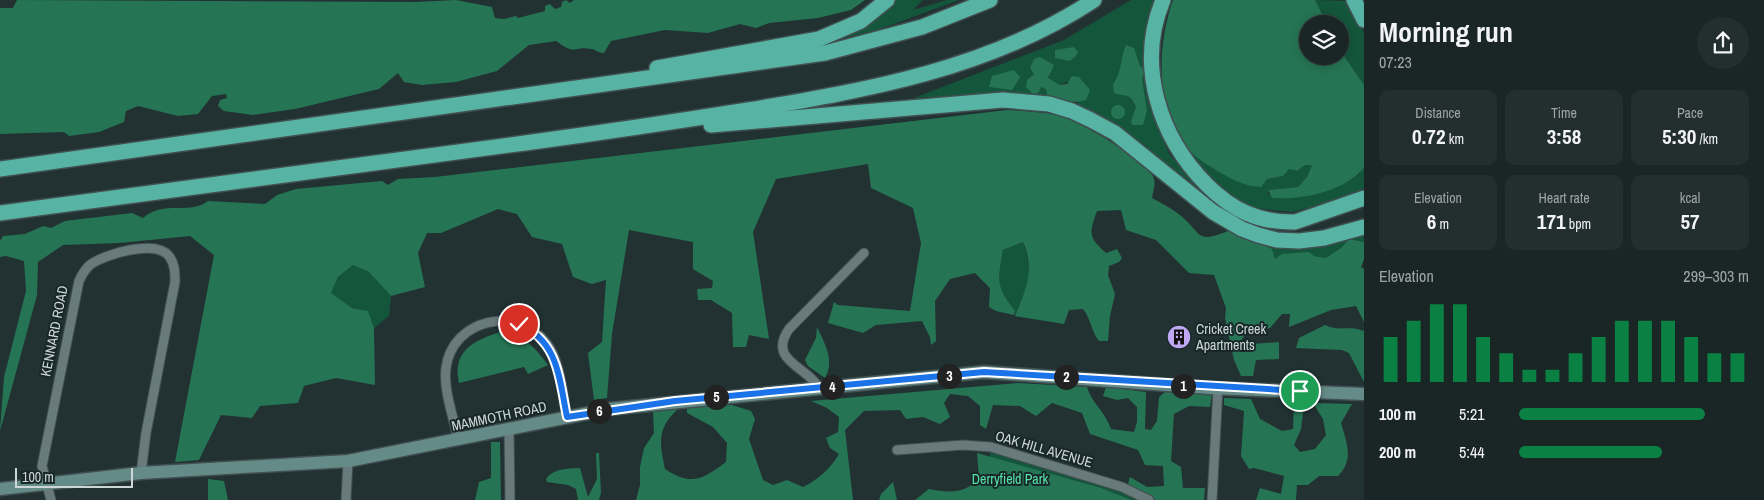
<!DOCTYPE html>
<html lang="en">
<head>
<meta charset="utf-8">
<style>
	body { margin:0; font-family:"Archivo Narrow",sans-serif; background:#232e2e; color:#f1f3f6; height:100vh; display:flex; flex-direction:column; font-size:19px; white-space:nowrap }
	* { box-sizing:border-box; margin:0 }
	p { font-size:16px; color:#9fa5a7 }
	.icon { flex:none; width:28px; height:28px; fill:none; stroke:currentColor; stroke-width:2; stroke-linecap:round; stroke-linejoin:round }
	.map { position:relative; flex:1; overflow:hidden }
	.panel { display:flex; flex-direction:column; background:#1a2626; width:400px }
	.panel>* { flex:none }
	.controls { position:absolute; left:1299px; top:15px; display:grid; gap:10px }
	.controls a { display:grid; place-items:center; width:50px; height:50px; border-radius:50%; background:#1a2626; box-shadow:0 2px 12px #0003,0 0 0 1px #384343; font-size:25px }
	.scale { position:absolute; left:15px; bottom:12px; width:118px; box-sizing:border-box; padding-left:5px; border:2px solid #cdd7d7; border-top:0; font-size:14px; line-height:18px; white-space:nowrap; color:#cdd7d7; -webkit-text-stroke:4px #182829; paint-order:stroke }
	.pin { position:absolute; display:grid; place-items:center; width:42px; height:42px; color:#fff; margin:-21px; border:2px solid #fff; border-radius:50%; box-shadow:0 1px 5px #0007 }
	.km { position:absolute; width:25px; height:25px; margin:-12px; border-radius:50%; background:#222; color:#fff; font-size:14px; line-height:25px; text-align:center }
	.round { display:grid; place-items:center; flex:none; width:52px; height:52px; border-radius:26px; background:#232e2e }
	.summary { display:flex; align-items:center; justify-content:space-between; height:85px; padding:0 15px }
	h1 { font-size:28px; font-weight:800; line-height:38px }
	.metrics { display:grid; grid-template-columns:repeat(3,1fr); gap:8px; height:85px; padding:5px 15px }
	.metrics div { display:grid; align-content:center; border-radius:10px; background:#232e2e; text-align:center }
	.metrics b { font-size:21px; font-weight:800 }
	.metrics small { font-size:14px; font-weight:400 }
	.metrics p { font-size:14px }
	.chart { height:140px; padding:10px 15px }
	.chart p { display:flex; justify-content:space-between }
	.chart svg { width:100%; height:90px; margin-top:5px; stroke:#0b8043; stroke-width:6 }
	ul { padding:0 15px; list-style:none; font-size:16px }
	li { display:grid; grid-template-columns:80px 60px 1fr; align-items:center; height:38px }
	li i { height:12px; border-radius:6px; background:#0b8043 }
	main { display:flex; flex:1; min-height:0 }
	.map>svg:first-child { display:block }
</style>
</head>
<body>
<main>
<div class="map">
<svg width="1364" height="500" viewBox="0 0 1364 500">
	<rect width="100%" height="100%" fill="#223233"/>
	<!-- green -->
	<g fill="#14563c" fill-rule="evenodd">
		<path d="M895 0H923L913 10 947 0H959L880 29 841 39 840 37Z"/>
		<path d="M1131 0H1155L1146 78 1153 113 1169 154 1208 196 1255 224 1290 234 1263 233 1231 219 1126 135 1083 107 1016 93 914 98 1064 40ZM1040 57 1053 65 1048 79 1060 85 1079 77 1084 84 1077 104 1047 95 1046 89 1027 80 1034 74 1030 68 1034 60ZM1119 77 1142 78 1147 111 1144 118 1131 121 1136 107 1128 95H1119L1113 84Z"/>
		<path d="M1315 0 1348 1 1364 33V85L1340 50V24H1327Z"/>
		<path d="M1186 147 1211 167 1267 179 1283 176 1289 169 1297 171 1305 165H1312L1307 177 1298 187 1268 190V195L1358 175 1364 168V188L1348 199 1292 212 1254 208 1227 195 1191 161Z"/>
		<path d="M1364 233V242L1349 239 1341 248 1326 258 1314 256 1275 260 1255 241Z"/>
		<path d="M1023 242C1034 273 1027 287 1015 316V311C995 287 998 279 1003 250Z"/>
		<path d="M353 265 369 272 391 296 389 316 374 328 368 311 352 308 331 293 338 277Z"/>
		<path d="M990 452 1124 491 1142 500H988Z"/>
	</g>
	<!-- forest -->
	<g fill="#257554">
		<path d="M17 0 416 2 456 0 492 7 495 18 504 19 516 16 518 18 545 11V6L550 4 555 9 561 7 562 2 566 0 570 3 574 0H865L851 10 818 18 769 23 756 28 740 24 708 33 665 30 611 41 604 53C598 53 597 50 592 49 572 45 578 57 556 41L529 45 497 71 456 82 422 85 404 82 398 73 379 89 295 109 253 115 224 111 218 106 220 100 227 98 226 94 212 96 198 114 178 116 138 106 126 111 124 122 99 132 69 136 64 132 0 134V8H13Z"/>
		<path d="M1173 0H1315L1327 24H1308V56H1340V50L1364 85V168C1343 192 1302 200 1272 198L1268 190 1298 187 1307 177 1312 165H1305L1297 171 1289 169 1283 176 1267 179 1261 187C1243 186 1231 179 1216 170 1206 164 1192 155 1186 147 1155 107 1157 45 1173 0Z"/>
		<path d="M1126 45 1134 48 1140 66 1146 71 1142 78 1147 111 1143 125H1132L1131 121 1136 107C1128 91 1127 98 1114 93L1113 84C1122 73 1120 58 1126 45Z"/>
		<path d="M1074 47 1078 52 1076 56 1070 61 1055 58V50Z"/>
		<path d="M1040 57 1054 65 1048 78 1060 85 1067 84 1072 76 1079 77 1090 90 1086 100C1074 104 1059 101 1047 95L1046 89 1041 87 1038 93 1033 94 1026 87 1027 80 1034 74 1030 68 1034 59Z"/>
		<path d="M1014 70 1020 77 1012 90 989 87 992 76Z"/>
		<circle cx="1118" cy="112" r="7"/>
		<path d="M1007 110C1024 111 1041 112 1057 115 1079 120 1140 157 1152 175 1157 181 1153 191 1152 198 1161 203 1171 208 1180 215 1203 234 1195 245 1230 230L1272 249 1275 259 1282 254 1309 252 1314 256 1326 258 1341 248 1349 239 1364 242V259L1361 267 1364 269V322L1356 306 1331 310 1289 327 1290 314H1282L1270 328C1257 329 1243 330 1240 345L1279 342V359L1256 360 1253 376H1241L1234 360 1225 318 1226 308 1214 275 1189 273 1156 240 1126 230 1121 210 1097 211C1089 233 1088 237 1106 253L1117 249 1122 258 1119 262 1109 266 1108 275 1115 294 1110 316 1108 341H1099C1091 331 1091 319 1083 309L1069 310 1064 324 1015 316C1026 290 1035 269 1023 242L1003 250C998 280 995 286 1015 311L1014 315 996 311 989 307 990 288 975 273 950 279 935 301 936 341 931 345 930 337 922 321 876 325 863 333 828 323 834 302 838 305 910 311 921 243 913 208 871 188 868 164 776 179 753 232 769 339 749 335 746 347H733L732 313 711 300H698L697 289 712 288 713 281 693 269V242L629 230 612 334 607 398 594 400 588 353 602 342 606 280 592 284 573 277 562 244 532 237 517 214 498 209 441 233H427L418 253 425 287 391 296 369 272 353 265 338 277 331 293 352 308 368 311 374 328 375 385 336 378 304 386 298 403 260 406 252 418 221 415 199 460 175 462 214 255 190 236 119 243 63 245 38 262 37 295 0 431 4 377 26 291 24 261 6 256 0 257V241L3 236 25 234 43 226 51 228 65 221 132 213 143 218C165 199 188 216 208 201L265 204 277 195 296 189 382 181 388 185 398 179 435 177Z"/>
		<path d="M1325 325C1338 332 1350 325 1363 331L1364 329V382L1349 353 1342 350 1296 348 1299 338Z"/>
		<path d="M817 327C825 344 835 361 825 378L808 366 805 360 816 338Z"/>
		<path d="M500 332C525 337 533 345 548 365L528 374 524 367 459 383C452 351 473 341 500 332Z"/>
		<path d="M1018 383 1087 387C1093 405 1104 410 1111 429L1134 432 1137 422V407L1128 398 1117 400 1103 396 1106 387 1146 392 1145 429 1151 430 1157 421 1159 397 1165 392 1212 394 1210 407 1189 406 1174 414 1171 461 1181 467 1183 488H1205L1204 500H1156L1127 487 1130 477 1147 487 1164 486 1163 466 1145 465 1138 450 1090 434 1082 413 1052 403 1036 416 1020 406 993 405 986 429 980 425V406L968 396 950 394 944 403 950 417 940 424 923 417 906 419 900 410 864 411 845 430 853 500H636L640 485V467L644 448 654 433 653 412 680 407C657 428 659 440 665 469 691 486 702 480 726 462L727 443 713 427 687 413V407L732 405 751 411 755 419 749 439 763 480 773 485 787 480 803 487C819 479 830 469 839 454L830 448 826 438 838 432 839 417 827 408 811 401Z"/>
		<path d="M1224 398 1251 399 1260 419 1282 431 1293 429 1294 403 1304 405 1301 429 1294 445 1300 452 1315 449 1326 435 1323 419 1313 403 1352 404 1341 423C1347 443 1354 460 1338 476H1319L1308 485H1297L1296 500H1256L1260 488 1281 494 1284 476 1254 468 1249 469 1241 456 1244 411 1224 405Z"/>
		<path d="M491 442H500L501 500H475L479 482 491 478Z"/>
		<path d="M596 453H599L601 493 599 500H578L576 489 568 485 547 482 546 479C554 468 567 469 580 468L588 497 597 479Z"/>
		<path d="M977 453 1101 488 1131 500H915L929 489C948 493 966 494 979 478Z"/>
		<path d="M208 479 224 481 228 500H208Z"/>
		<path d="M893 482 897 500H879L881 494Z"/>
	</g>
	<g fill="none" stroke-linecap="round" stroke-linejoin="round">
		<!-- minor casing -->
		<g stroke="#414f50" stroke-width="11">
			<g id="minor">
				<path d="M819 388C807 366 767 361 789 329L864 253"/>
				<path d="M509 428 510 500"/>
				<path d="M458 439C454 418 443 390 446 368 452 319 518 304 547 344 561 363 562 394 567 417"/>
				<path d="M897 450 963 445 991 447 1122 487 1149 500"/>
				<path d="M51 500 42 466 79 281C82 275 84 270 90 265 104 254 156 239 169 256 175 264 175 273 175 282L146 433 141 473"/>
				<path d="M346 500 348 461"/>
				<path d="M1212 500 1218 388"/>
			</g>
		</g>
		<!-- secondary casing -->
		<g stroke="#414f50" stroke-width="15">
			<path id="secondary" d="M0 489 141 473 348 461 609 409 984 372 1210 388 1364 394"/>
		</g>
		<!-- motorway casing -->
		<g stroke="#414f50" stroke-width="18">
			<g id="motorway">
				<path d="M1163 0C1136 65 1159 137 1207 185 1232 210 1259 223 1295 222L1364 198"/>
				<path d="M1354 0 1364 20"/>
				<path d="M657 68 819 39 861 21 887 0"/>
				<path d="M711 125 1003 100 1049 104 1072 111 1091 120 1115 133 1213 212 1242 229 1258 235 1277 240 1299 241 1324 238 1364 227"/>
				<path d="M0 169 825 53 922 27 990 0"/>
				<path d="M0 213C175 190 350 167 525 143 599 133 673 122 748 110 867 90 990 69 1094 0"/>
			</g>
		</g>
		<!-- minor -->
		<use href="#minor" stroke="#697a7c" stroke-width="9"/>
		<!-- secondary -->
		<use href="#secondary" stroke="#648b88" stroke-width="12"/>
		<!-- motorway -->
		<use href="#motorway" stroke="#57b3a4" stroke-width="15"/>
	</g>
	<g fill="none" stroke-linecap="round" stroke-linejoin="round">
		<!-- route casing -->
		<g stroke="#fff" stroke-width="10">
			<path id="route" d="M519 324C559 342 559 378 567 417L675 401 984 372 1300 391"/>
		</g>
		<!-- route -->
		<use href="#route" stroke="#1a73e8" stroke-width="6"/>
	</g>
	<!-- icons -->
	<defs>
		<g id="building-disc" transform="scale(1.25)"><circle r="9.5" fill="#bfa8f4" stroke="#182829"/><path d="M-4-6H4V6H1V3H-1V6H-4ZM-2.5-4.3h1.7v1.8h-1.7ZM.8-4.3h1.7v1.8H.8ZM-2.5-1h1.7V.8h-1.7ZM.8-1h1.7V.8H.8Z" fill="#111"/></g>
	</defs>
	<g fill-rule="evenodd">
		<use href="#building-disc" x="1179" y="337"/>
	</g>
	<g text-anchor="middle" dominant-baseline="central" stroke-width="4" stroke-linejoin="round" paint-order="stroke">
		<!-- poi labels -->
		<g font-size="14" fill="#cdd7d7" stroke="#182829" text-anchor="start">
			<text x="1196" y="329">Cricket Creek<tspan x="1196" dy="16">Apartments</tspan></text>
		</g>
		<!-- street labels -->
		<g font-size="14" fill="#cdd7d7" stroke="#182829">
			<text transform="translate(54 331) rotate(-79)">KENNARD ROAD</text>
			<text transform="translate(499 416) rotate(-12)">MAMMOTH ROAD</text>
			<text transform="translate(1044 449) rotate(16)">OAK HILL AVENUE</text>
		</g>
		<!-- park labels -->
		<g font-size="14" fill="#58e2a9" stroke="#182829">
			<text x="1010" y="479">Derryfield Park</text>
		</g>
	</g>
</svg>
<div class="controls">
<a><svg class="icon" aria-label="layers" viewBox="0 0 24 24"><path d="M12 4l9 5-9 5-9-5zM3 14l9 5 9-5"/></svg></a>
</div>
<div class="scale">100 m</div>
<div class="pin" style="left:1300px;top:391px;background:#1e9e55"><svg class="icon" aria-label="arrive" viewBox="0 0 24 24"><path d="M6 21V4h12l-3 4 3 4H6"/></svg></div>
<div class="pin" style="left:519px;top:324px;background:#d93025"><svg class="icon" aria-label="check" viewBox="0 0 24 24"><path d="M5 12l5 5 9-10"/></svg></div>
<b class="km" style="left:1183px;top:386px">1</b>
<b class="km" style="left:1066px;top:377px">2</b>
<b class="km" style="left:949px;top:376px">3</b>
<b class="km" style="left:832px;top:387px">4</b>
<b class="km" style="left:716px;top:397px">5</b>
<b class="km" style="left:599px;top:411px">6</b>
</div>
<section class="panel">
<div class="summary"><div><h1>Morning run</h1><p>07:23</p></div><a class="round"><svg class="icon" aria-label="share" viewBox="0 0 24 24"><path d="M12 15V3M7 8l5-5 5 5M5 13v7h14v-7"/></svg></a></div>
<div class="metrics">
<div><p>Distance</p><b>0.72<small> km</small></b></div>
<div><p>Time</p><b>3:58</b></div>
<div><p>Pace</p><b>5:30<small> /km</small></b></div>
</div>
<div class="metrics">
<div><p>Elevation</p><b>6<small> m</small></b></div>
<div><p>Heart rate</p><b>171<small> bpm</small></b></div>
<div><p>kcal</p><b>57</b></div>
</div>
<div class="chart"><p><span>Elevation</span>299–303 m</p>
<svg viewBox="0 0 160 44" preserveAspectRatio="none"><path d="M5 44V22M15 44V14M25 44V6M35 44V6M45 44V22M55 44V30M65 44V38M75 44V38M85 44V30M95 44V22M105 44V14M115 44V14M125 44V14M135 44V22M145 44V30M155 44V30"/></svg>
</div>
<ul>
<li><b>100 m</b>5:21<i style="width:81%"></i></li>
<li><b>200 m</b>5:44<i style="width:62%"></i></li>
</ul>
</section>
</main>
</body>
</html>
